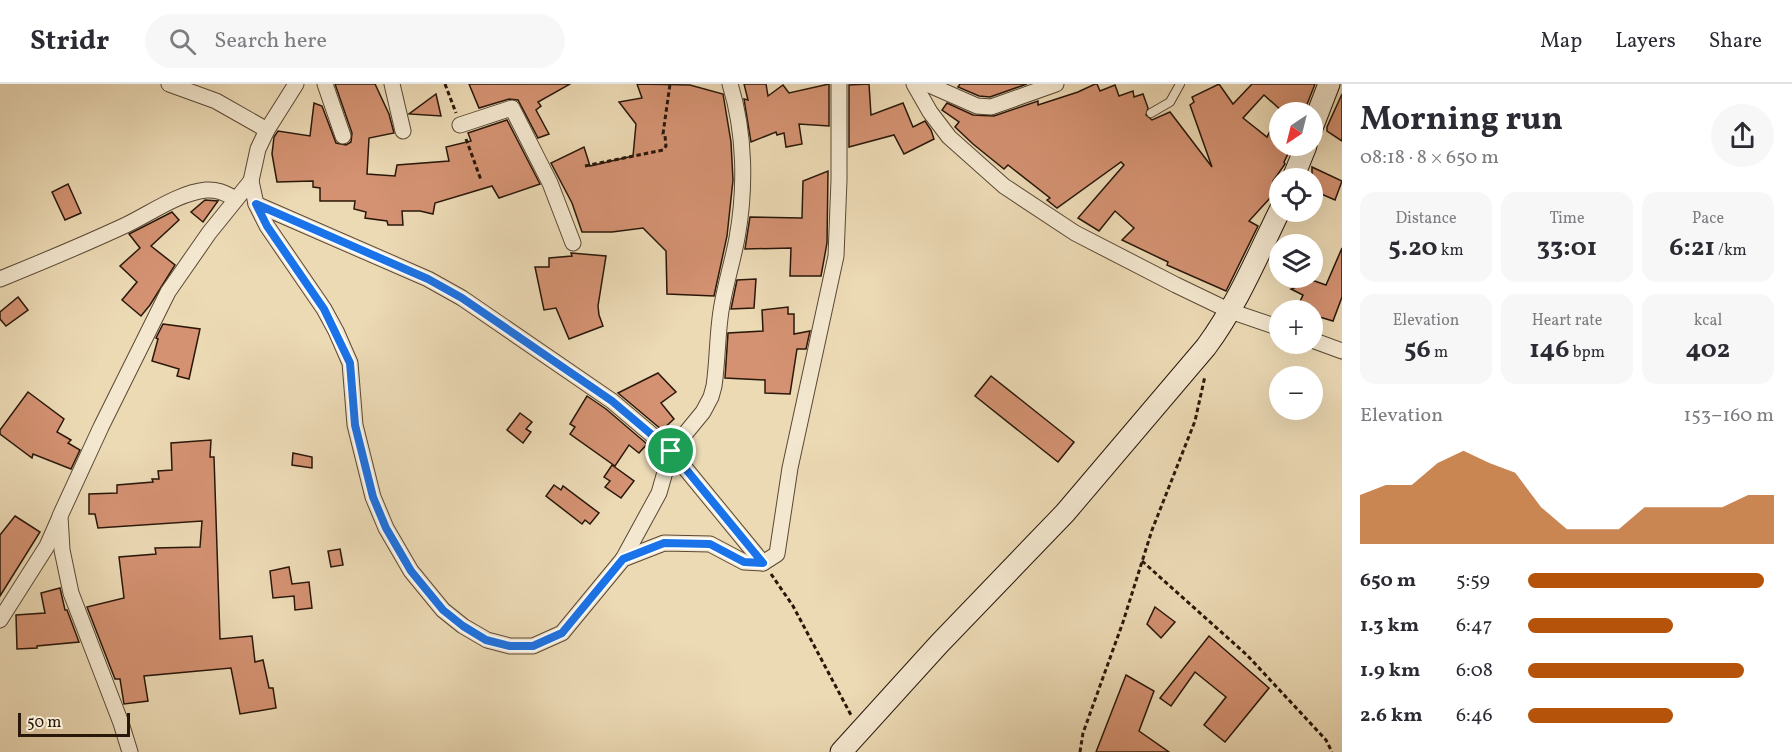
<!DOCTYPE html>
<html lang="en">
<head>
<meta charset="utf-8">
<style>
	body { margin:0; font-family:Vollkorn,serif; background:#f7f7f7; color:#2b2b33; height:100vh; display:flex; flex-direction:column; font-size:22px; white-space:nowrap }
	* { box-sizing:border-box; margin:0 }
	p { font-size:20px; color:#7c7c81 }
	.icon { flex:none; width:33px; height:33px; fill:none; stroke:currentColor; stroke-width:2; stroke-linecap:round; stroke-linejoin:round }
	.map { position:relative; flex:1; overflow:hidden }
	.details { display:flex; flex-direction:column; background:#fff; width:450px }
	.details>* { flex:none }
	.needle { width:39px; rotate:215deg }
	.buttons { position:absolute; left:1269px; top:18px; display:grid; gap:12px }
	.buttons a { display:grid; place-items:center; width:54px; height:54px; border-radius:50%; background:#fff; box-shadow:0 6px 24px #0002; font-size:30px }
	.scale { position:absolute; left:18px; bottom:15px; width:112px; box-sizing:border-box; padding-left:6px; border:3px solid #291709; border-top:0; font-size:16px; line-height:21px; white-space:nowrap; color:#291709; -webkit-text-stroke:4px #f3e7cf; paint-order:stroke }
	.pin { position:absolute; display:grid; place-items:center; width:51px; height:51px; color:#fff; margin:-26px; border:3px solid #fff; border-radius:50%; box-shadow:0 2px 6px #0007 }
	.round { display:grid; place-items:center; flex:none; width:63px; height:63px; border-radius:32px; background:#f7f7f7 }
	.summary { display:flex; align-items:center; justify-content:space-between; height:102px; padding:0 18px }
	h1 { font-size:33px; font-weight:700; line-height:45px }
	.metrics { display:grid; grid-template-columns:repeat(3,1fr); gap:9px; height:102px; padding:6px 18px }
	.metrics div { display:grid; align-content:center; border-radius:15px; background:#f7f7f7; text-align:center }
	.metrics b { font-size:26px; font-weight:700 }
	.metrics small { font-size:16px; font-weight:400 }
	.metrics p { font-size:16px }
	.chart { height:168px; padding:12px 18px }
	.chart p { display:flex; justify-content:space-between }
	.chart svg { width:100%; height:108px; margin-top:6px; fill:#b45309; opacity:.7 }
	ul { padding:0 18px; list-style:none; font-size:20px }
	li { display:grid; grid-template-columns:96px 72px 1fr; align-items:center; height:45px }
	li i { height:15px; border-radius:8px; background:#b45309 }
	header { display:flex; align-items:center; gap:36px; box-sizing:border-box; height:84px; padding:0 30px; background:#fff; border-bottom:2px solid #e1e1e2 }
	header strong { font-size:28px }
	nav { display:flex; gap:33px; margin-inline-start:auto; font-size:21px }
	.search { width:420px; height:54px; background:#f7f7f7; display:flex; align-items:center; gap:15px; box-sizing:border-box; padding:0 21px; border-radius:33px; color:#7c7c81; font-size:22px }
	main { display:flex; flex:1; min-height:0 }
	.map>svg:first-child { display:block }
</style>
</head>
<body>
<header>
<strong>Stridr</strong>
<div class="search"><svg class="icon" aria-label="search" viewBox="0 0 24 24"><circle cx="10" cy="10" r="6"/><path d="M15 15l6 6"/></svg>Search here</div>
<nav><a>Map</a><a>Layers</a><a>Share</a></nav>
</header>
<main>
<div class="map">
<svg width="1342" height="668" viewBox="0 0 1342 668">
	<rect width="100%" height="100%" fill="#ecdab5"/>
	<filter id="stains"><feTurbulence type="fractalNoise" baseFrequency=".00333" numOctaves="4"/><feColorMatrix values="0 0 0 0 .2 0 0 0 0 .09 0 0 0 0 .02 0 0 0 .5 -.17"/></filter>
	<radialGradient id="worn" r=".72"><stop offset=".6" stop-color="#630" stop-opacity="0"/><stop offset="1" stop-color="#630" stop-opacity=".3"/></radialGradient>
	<!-- building -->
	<g fill="#d49272" stroke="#291709" stroke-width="1.5">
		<path d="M335 0H375L389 30 394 49 369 54 367 90 395 92 397 81 449 77 446 63 471 57 468 49 507 36 540 100 499 114 492 102 435 119 433 130 420 127H402L403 141H388L387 137 365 134 366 128 354 125 355 117H320V104L313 103V97L277 98 272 70 274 53 278 47 310 52 314 19 322 22 336 59 346 61 351 58 352 49Z"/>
		<path d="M469 0H570L538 18 541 22 536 26 549 50 538 54 518 16 509 15 479 24Z"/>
		<path d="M637 0 690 1 723 10 731 58 733 96 727 152 714 212 667 210 666 167 643 144 612 148H582L572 119 551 79 584 63 590 82 633 72 636 40 619 18 642 14Z"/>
		<path d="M744 0H766L768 12 783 1 789 9 829 0V42L799 40 802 60 786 63 784 49 777 51 776 48 751 58 744 15 748 16Z"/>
		<path d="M869 0 871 31 903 19 913 43 925 37 931 46 934 55 904 70 894 51 849 63V1Z"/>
		<path d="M960 0H1027L990 13 979 12 958 3Z"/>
		<path d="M1095 0H1097L1100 7 1115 1 1119 12 1133 7 1134 13 1143 10 1148 24 1146 31 1152 36 1170 28 1212 83 1190 21 1194 18 1192 13 1219 0 1233 20 1252 0H1315L1304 28H1283L1264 11 1243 34 1267 53 1280 27V62H1292L1284 78 1285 80 1273 97 1280 101 1277 114 1272 112 1249 137 1258 142 1226 207 1167 181 1168 178 1122 156 1134 144 1115 127 1099 147 1078 134 1124 81 1121 78 1057 124 1047 116 1050 114 1008 81 1004 85 973 60 955 43 959 38 942 26 947 19 973 31 994 32 1038 17V21L1078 8Z"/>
		<path d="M436 10 441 32 409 30Z"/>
		<path d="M1342 10V57L1327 47V43Z"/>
		<path d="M1312 83 1342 97 1335 116 1312 106Z"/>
		<path d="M828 87 827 159 821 192H790L791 164 745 165 750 133 802 134 803 97Z"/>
		<path d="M68 100 81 129 65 136 52 108Z"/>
		<path d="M205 116 218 117 203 138 191 128Z"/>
		<path d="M172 128 179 136 151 162 175 181 150 221 141 232 122 216 137 198 120 182 140 164 129 150Z"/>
		<path d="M1342 164V213L1333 237 1313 231 1315 226H1296L1303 211 1291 205 1305 200 1306 194 1326 201Z"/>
		<path d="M571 169 606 172 598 222 599 231 603 242 569 255 556 224 544 226 535 183H549V174L572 172Z"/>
		<path d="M756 195 754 224 731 225 737 196Z"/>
		<path d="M18 213 28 226 6 242 0 235V228Z"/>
		<path d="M788 223V230H794V250L810 247 806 265H797L790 310 765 309V296L725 294 728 249 763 247 762 226Z"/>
		<path d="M163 240 200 245 189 295 177 292 179 285 152 277 158 255 156 254Z"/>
		<path d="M658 289 676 308 661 319 674 335 662 346 618 309Z"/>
		<path d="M991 292 1074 358 1058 378 975 312Z"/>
		<path d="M28 308 64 335 57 348 71 356 68 359 80 366 71 385 33 370 32 374 0 350V346Z"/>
		<path d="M587 312 606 325 647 360 639 369 629 361 615 382 570 350 575 343 570 340Z"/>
		<path d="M520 329 532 338 526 345 531 348 523 359 507 346Z"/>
		<path d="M211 356 210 373H214L220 555 252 552 255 578 263 576 269 604H273L276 624 240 630 231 584 144 592 148 617 124 620 120 595H115L87 523 124 514 119 473 156 470 155 464 200 463 202 437 98 444 95 430H89V410L117 409V401L153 398 152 395H159L158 387 172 386 171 359Z"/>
		<path d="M293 369 312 373V384L292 381Z"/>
		<path d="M612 381 634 397 621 414 605 403 610 397 604 393Z"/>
		<path d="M554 401 561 406 563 402 599 429 590 440 585 436 582 440 546 412Z"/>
		<path d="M15 432 40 448 0 512V451Z"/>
		<path d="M340 465 343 481 331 483 328 467Z"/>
		<path d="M289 483 292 500 309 498 312 524 295 526 294 512 273 514 270 487Z"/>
		<path d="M60 504 65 526H67L79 558 37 562V564L17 565 16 531 45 529 41 509Z"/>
		<path d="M1155 523 1175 538 1161 554 1147 540Z"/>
		<path d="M1209 552 1269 604 1225 658 1204 641 1226 613 1195 588 1171 622 1160 614Z"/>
		<path d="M1126 591 1154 607 1139 647 1169 668H1096Z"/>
	</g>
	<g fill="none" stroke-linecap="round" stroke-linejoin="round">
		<!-- lane casing -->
		<g stroke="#5a4834" stroke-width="10">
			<path id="lane" d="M1151 29 1170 18 1180 0"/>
		</g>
		<!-- street casing -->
		<g stroke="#5a4834" stroke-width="17">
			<g id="street">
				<path d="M169 0 216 17 267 46"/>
				<path d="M296 0 267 46 258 65 251 97 256 120 267 142 324 225 336 247 350 279 355 341 373 413 386 444 411 487 443 526 463 542 487 556 510 562H533L562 549 623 475 664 459 710 460 744 478 763 479 777 470 790 384 836 172 839 96V0"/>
				<path d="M325 0 343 52"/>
				<path d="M392 0 403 47"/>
				<path d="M914 0 930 28 949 53 1004 102 1075 149 1176 201 1230 227 1280 244"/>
				<path d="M927 0 977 22 991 23 1056 0"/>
				<path d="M460 41 512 24 550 99 573 159"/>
				<path d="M256 120 428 195 462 214 612 317 671 367 763 479"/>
				<path d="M0 195C42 178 85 160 126 141 151 129 178 109 206 106 218 105 226 110 236 115"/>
				<path d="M1312 256 1342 267"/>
				<path d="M623 475 659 409 671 367 703 328 711 313 714 302C718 275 717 247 722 221 726 198 733 176 737 154 746 104 745 48 730 0"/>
				<path d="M0 536 47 462 59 435"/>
				<path d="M130 668 121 639 71 509 62 466 60 432 101 343 168 208 209 149 251 97"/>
			</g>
		</g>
		<!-- secondary casing -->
		<g stroke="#291709" stroke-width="23">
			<g id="secondary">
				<path d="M1312 44 1329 0"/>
				<path d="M1293 94 1306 62"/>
				<path d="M841 668 939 560 1065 429 1206 263C1237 221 1257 173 1280 126"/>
			</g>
		</g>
		<!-- path -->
		<g stroke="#291709" stroke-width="3" stroke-dasharray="4.5 3" stroke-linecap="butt">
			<path d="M445 0 456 29"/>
			<path d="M466 55 481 96"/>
			<path d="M585 82 663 66 666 62 665 52 663 50 670 0"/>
			<path d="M1142 477 1247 571 1326 656 1332 668"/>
			<path d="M771 490 793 522 852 633"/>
			<path d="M1080 668 1083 649 1123 538 1152 446 1195 337 1205 292"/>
		</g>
		<!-- lane -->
		<use href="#lane" stroke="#f3e7cf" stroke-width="8"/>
		<!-- street -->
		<use href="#street" stroke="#f3e7cf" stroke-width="15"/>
		<!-- secondary -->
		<use href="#secondary" stroke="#f3e7cf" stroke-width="21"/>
	</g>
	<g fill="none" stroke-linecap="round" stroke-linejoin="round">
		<!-- route casing -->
		<g stroke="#fff" stroke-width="12">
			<path id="route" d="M256 120 428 195 462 214 612 317 671 367 763 479 744 478 710 460 664 459 623 475 562 549 533 562H510L486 556 463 542 443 526 411 487 386 444 373 413 355 341 350 279 324 225 267 142Z"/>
		</g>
		<!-- route -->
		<use href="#route" stroke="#1a73e8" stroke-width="8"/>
	</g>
	<rect width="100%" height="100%" filter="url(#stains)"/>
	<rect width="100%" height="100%" fill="url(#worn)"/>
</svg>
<div class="buttons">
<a><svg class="needle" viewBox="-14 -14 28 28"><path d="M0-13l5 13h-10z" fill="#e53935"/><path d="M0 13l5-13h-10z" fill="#7c7c81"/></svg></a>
<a><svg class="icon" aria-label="locate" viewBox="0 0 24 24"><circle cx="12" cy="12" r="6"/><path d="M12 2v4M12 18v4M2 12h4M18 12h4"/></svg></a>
<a><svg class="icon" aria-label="layers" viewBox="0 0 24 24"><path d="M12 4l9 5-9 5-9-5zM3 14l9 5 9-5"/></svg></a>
<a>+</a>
<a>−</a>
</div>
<div class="scale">50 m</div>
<div class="pin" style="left:671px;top:367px;background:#1e9e55"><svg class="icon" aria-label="arrive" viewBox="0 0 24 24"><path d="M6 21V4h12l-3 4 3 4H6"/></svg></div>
</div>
<section class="details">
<div class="summary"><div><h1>Morning run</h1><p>08:18 · 8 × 650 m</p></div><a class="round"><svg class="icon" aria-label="share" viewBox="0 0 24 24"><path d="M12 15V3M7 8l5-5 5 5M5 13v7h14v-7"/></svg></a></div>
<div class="metrics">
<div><p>Distance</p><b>5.20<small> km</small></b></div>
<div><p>Time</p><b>33:01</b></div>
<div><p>Pace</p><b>6:21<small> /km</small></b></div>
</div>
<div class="metrics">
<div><p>Elevation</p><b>56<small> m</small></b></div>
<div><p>Heart rate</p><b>146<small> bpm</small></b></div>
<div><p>kcal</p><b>402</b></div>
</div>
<div class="chart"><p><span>Elevation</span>153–160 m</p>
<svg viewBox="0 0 160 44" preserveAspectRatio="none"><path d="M0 44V24L10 20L20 20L30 11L40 6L50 11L60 15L70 29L80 38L90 38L100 38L110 29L120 29L130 29L140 29L150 24L160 24V44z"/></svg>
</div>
<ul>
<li><b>650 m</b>5:59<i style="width:96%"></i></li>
<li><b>1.3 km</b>6:47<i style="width:59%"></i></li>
<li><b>1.9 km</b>6:08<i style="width:88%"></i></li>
<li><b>2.6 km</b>6:46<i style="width:59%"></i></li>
</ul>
</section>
</main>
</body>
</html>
